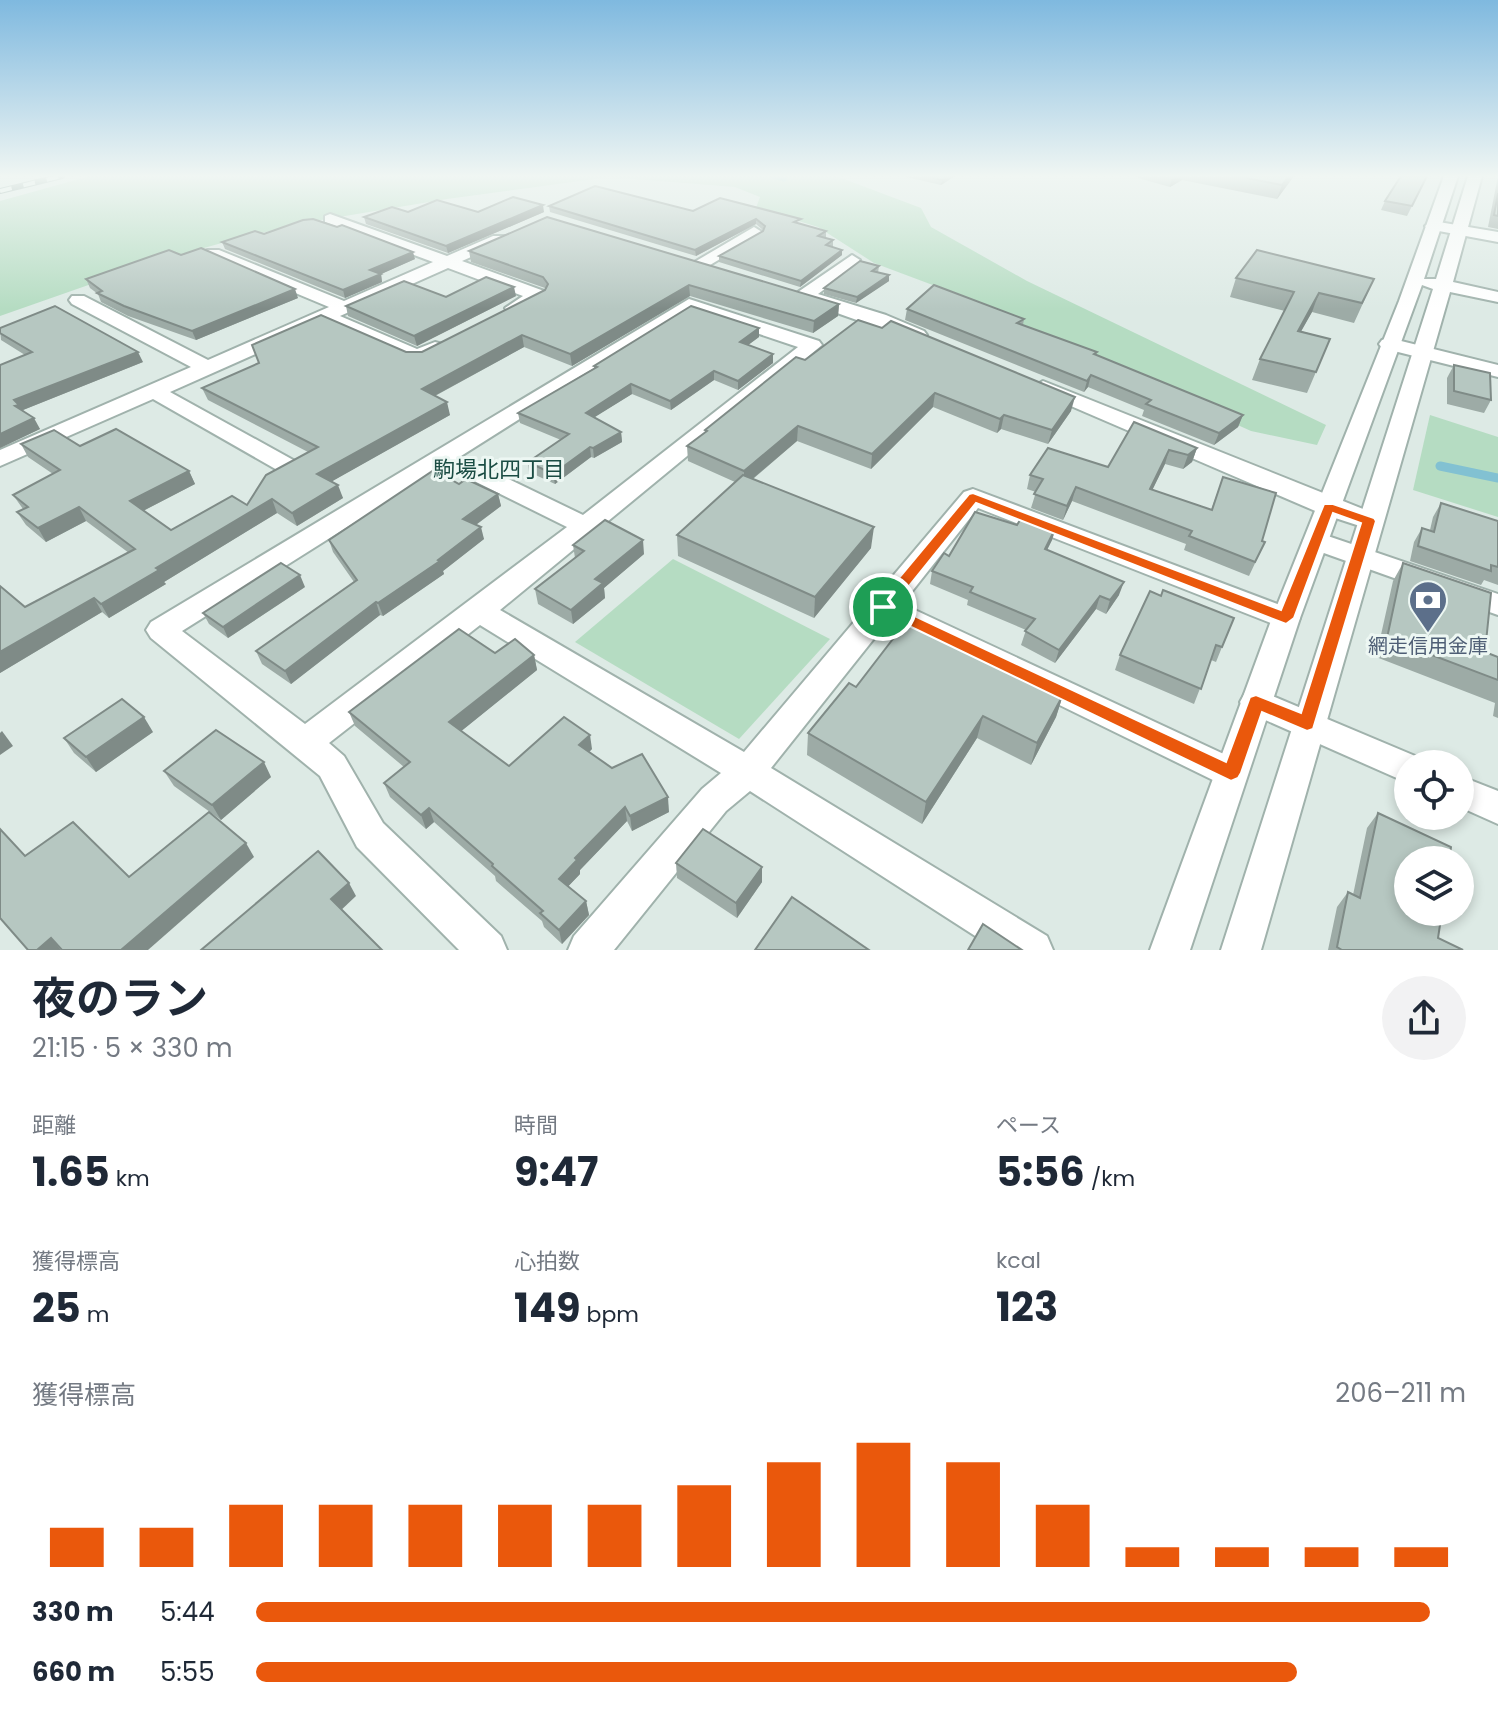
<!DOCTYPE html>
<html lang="ja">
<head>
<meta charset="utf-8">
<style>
	body { margin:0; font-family:Poppins,"Noto Sans JP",sans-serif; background:#f2f2f3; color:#1f2937; height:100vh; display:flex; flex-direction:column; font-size:30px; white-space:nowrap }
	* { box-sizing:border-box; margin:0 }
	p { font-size:26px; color:#747a83 }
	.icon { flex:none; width:44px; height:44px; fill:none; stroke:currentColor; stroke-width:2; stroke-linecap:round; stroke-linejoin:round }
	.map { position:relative; height:950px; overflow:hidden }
	.sheet { display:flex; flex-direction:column; background:#fff; flex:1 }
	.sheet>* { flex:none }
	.controls { position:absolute; left:1394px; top:750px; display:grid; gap:16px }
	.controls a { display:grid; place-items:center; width:80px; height:80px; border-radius:50%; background:#fff; box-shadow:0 4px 12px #0003; font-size:40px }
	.pin { position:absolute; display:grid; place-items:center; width:68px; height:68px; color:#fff; margin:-34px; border:4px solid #fff; border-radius:50%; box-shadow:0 2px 8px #0007 }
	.round { display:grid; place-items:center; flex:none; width:84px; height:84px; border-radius:42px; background:#f2f2f3 }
	.head { display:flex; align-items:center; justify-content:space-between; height:136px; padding:0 32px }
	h1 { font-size:44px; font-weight:700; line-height:60px }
	.figures { display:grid; grid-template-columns:repeat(3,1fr); gap:12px; height:136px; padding:8px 32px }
	.figures div { display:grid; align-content:center }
	.figures b { font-size:40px; font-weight:700 }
	.figures small { font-size:22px; font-weight:400 }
	.figures p { font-size:22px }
	.chart { height:224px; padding:16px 32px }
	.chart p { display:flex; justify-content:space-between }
	.chart svg { width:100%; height:144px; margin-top:8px; stroke:#ea580c; stroke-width:6 }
	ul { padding:0 32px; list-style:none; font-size:26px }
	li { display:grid; grid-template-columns:128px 96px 1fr; align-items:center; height:60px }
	li i { height:20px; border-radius:10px; background:#ea580c }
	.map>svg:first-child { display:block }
</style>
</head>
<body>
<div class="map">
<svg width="1498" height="950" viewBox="0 0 1498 950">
	<rect width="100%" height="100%" fill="#ddeae5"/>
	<!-- green -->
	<g fill="#b5dcc2">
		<path d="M90 176H836L921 208 931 227 1027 281 1326 425 1317 445 1251 431 980 309 946 290 874 263 818 227 756 208 760 197 735 187 609 177 447 199 309 222 236 239 154 262 0 316V201Z"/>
		<path d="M1430 415 1498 437V517L1413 490Z"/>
		<path d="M673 559 830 639 739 739 575 642Z"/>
	</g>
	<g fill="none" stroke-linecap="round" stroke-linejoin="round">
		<!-- stream-far1 -->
		<path stroke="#82c1d2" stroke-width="5" d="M773 176 784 179"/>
		<!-- stream -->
		<path stroke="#82c1d2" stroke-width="9" d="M1440 466 1498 478"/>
		<!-- minor casing -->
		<g stroke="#a0b2ac" stroke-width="4">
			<g id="minor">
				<path d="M330 214 447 256 493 236H505V242L462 261 544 291 547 295 520 312H508L505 308 523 296 448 268 340 316 417 349 435 342 442 344 445 348C437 358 422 364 410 361L325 323 170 392 295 461 299 466 295 471H279L153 399 0 466V450L191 367 72 304 69 300 72 296H84L208 360 329 307 207 256V250H219L344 301 433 262 325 222V216Z"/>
				<path d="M1433 221 1498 232V242L1428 229 1425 226Z"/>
				<path d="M754 227 762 232 760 235 705 268 699 269 691 264Z"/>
				<path d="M852 255 860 260 858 264 818 294 886 315 924 331 927 335 924 339C913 342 818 305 798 300L795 296 798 292Z"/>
				<path d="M689 299 819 341 822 345 500 610 744 752 964 492 973 489 1296 611 1300 618 1296 625 1286 628 1276 625 978 508 902 604 1243 763 1248 773 1243 783 1231 788 1219 783 888 621 771 768 1047 936 1053 950H997L750 791 726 811 614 950H568L574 936 702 789 721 773 480 625 329 743 344 756 383 823 501 936 507 950H459L357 847 320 776 151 638 146 630 151 622ZM691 311 798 347 583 515 461 456ZM444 466 567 527 305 724 182 631Z"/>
				<path d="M1389 338 1498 365V377L1382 348 1379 344 1382 340Z"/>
				<path d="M1043 381 1378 515 1382 521 1378 527 1369 529 1320 513 1036 391 1033 387Z"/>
				<path d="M1316 532 1498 594V615L1307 547 1303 541 1307 535Z"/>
				<path d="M1256 689 1420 758 1423 764H1408V783L1245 711 1240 702 1245 693Z"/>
				<path d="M1460 776 1498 791V824L1460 807Z"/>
			</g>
		</g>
		<!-- tertiary casing -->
		<g stroke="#a0b2ac" stroke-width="4">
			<path id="tertiary" d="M1444 176H1458L1424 279H1436L1468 176H1482L1453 282 1498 292V302L1450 292 1261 950H1221L1433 289 1422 285 1300 618 1190 950H1150L1272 618 1399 301Z"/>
		</g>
		<!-- minor -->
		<use href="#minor" fill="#fff" fill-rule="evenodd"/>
		<!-- tertiary -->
		<use href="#tertiary" fill="#fff" fill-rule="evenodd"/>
		<!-- rail casing -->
		<g stroke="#587670" stroke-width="6">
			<path id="rail" d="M0 191 62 176"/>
		</g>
		<!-- rail -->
		<use href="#rail" stroke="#edf7f3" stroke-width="4" stroke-dasharray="12" stroke-linecap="butt"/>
	</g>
	<!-- wall -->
	<g fill="#9daba6">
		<path d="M902 176H955L941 185Z"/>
		<path d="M1138 176H1294L1277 199 1182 180 1170 187 1138 178Z"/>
		<path d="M1427 176 1407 216 1381 210 1385 201Z"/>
		<path d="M1498 176V229L1488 227Z"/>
		<path d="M549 206 693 211 801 224 826 231V237L824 238 833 240V246L832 247 842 250V255L800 287 719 262V256L763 231V230L756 224 696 256 550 212Z"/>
		<path d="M408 212H544L448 253 366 224 364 217Z"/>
		<path d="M264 234 415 259 381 274 382 282 345 298 225 249 222 242Z"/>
		<path d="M469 251 839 304 838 316 813 333 690 296 572 366 524 347 435 396 450 415 332 481 343 498 297 526 277 513 164 582 166 584 109 618 102 612 0 673V586L25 607 129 553 86 521 46 542 26 525 17 512 23 509 13 495 53 474 28 457 21 444 80 446 189 471 195 484 143 511 171 530 247 505 308 452 208 400 202 388 259 363 252 345 422 352 545 290V288L471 262Z"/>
		<path d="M879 266 878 273 889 275V281L856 303 824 294V288Z"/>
		<path d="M1236 278 1374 279 1354 323 1312 312 1301 331 1330 339 1307 393 1252 380 1260 359 1285 311 1230 297Z"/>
		<path d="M86 279 298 298 196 340 128 316 101 302 98 294 90 288Z"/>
		<path d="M516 296 417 346 348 316 346 306Z"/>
		<path d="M907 309 1024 319 1023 325 1097 352 1096 355 1243 415 1238 427 1214 445 1142 416 1144 410 1088 387 1084 392 905 320Z"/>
		<path d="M0 328 143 362 23 410 40 429 0 448 25 355 1 340Z"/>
		<path d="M759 337 748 345 773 354V363L738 390 714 380 671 410 632 394 594 417 621 432 622 442 594 458 591 457 555 484 529 472 528 462 561 440 520 423 518 413 594 368V366Z"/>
		<path d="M805 360 1071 411 1048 444 1001 429 997 433 933 407 871 469 797 441 753 479 871 548 814 618 678 556 677 535 735 482 688 461 687 446 705 433V430Z"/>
		<path d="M1454 365 1491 400 1484 413 1447 404V378Z"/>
		<path d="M1134 422 1197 448 1192 462 1183 469 1165 464 1152 490 1211 510 1223 477 1262 541 1265 542 1249 576 1184 550 1186 544 1072 501 1063 520 1031 508 1036 492 1027 489 1030 475 1108 467Z"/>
		<path d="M459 484 498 494 501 506 476 525 484 539 443 571 444 574 383 616 380 615 291 684 262 664 256 651 354 582 333 552 329 540Z"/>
		<path d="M1441 503 1498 521V585L1484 580 1481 585 1410 561 1414 542 1422 528 1430 530 1433 517Z"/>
		<path d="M1017 525 1056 527 1052 540 1047 550 1119 595 1106 614 1096 609 1055 663 1021 645 1026 630 967 605 968 600 930 584 932 571 949 556Z"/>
		<path d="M573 545 644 554 604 588 605 598 573 624 538 604 535 589 575 558Z"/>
		<path d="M1403 563 1485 652 1498 657V718L1493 716 1495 703 1376 657 1393 581Z"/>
		<path d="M305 587 228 638 209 624 203 613Z"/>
		<path d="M1150 591 1222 647 1216 662 1211 660 1194 704 1115 670 1120 655Z"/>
		<path d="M495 653 534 655 537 670 461 731 509 766 592 749 589 752 669 812 632 831 627 821 580 870V874L568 886 586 901 589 915 562 944 544 927 542 921 496 881 495 876 434 822 426 829 390 797 384 783 404 767 355 726 349 712Z"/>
		<path d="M856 687 1063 695 1056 717 1031 765 977 738 922 824 807 755 808 733Z"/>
		<path d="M153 732 96 772 74 753 64 738Z"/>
		<path d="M164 771 271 777 221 820 174 786Z"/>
		<path d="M1378 813 1438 938 1463 950H1328L1337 907 1348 892 1353 895 1367 828Z"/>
		<path d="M676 863 762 882 737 918 677 878Z"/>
	</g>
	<!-- shaded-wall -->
	<g fill="#7f8b87">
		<path d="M948 176H955L941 185 942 180Z"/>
		<path d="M1172 176H1183L1182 180 1170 187Z"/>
		<path d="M1289 176H1294L1277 199 1282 185Z"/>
		<path d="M543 205 544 212 448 253 446 246Z"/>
		<path d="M756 219V224L696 256 695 250Z"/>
		<path d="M842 250V255L800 287 801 281Z"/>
		<path d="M413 252 415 259 379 275 381 274 382 282 345 298 343 290 370 270Z"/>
		<path d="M889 275V281L856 303 857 297Z"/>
		<path d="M689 285 690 296 572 366 570 354Z"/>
		<path d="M514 287 516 296 417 346 414 336Z"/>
		<path d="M295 289 298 298 196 340 192 331Z"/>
		<path d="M1319 293 1312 312 1290 351 1298 331Z"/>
		<path d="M839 304 838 316 813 333 814 321Z"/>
		<path d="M759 328V337L740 351V342Z"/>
		<path d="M522 335 524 347 425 401 422 389Z"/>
		<path d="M138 352 143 362 23 410 22 417 14 400Z"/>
		<path d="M773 354V363L738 390V381Z"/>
		<path d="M714 371V380L671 410 670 401Z"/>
		<path d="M1091 375 1088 387 1084 392 1087 381Z"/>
		<path d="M631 384 632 394 587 422 586 413Z"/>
		<path d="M935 393 933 407 871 469 872 454Z"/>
		<path d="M1075 397 1071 411 1048 444 1052 430Z"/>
		<path d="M447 402 450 415 322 487 317 474Z"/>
		<path d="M1004 415 1001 429 997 433 1000 419Z"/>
		<path d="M1243 415 1238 427 1214 445 1219 433Z"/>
		<path d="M34 418 40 429 0 448V434Z"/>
		<path d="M798 426 797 441 744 486V471Z"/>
		<path d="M621 432 622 442 594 458 593 448Z"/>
		<path d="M590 447 591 457 555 484 553 474Z"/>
		<path d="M1197 448 1192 462 1183 469 1188 455Z"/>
		<path d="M1169 450 1165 464 1146 503 1150 489Z"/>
		<path d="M189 471 195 484 137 514 130 501Z"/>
		<path d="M338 485 343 498 297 526 292 513Z"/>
		<path d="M1076 487 1072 501 1063 520 1067 506Z"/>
		<path d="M498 494 501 506 466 532 463 519Z"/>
		<path d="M272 499 277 513 164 582 166 584 109 618 101 604 156 568Z"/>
		<path d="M79 507 86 521 46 542 38 528Z"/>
		<path d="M481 527 484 539 443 571 444 574 383 616 378 603Z"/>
		<path d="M874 527 871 548 814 618 815 597Z"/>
		<path d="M1056 527 1052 540 1041 562 1045 549Z"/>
		<path d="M643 540 644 554 604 588 605 598 573 624 571 610 595 579Z"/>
		<path d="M300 575 305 587 228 638 223 627Z"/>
		<path d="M1124 582 1119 595 1106 614 1110 600Z"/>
		<path d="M1100 596 1096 609 1055 663 1059 650Z"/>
		<path d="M94 598 102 612 0 673V652Z"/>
		<path d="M376 602 380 615 291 684 285 671Z"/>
		<path d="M534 655 537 670 454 737 449 722Z"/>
		<path d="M1063 695 1056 717 1031 765 1037 743Z"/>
		<path d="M983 716 977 738 922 824 926 802Z"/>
		<path d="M144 717 153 732 96 772 86 757Z"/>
		<path d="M2 731 13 746 0 755V733Z"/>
		<path d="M590 735 592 749 582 759 579 745Z"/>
		<path d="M264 762 271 777 221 820 212 805Z"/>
		<path d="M668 797 669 812 632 831 630 816Z"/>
		<path d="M625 807 627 821 580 870V874L562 893 559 879 575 858Z"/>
		<path d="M429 808 434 822 426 829 421 815Z"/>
		<path d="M246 843 254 857 148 950H121Z"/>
		<path d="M762 867V882L737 918 736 903Z"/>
		<path d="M349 883 356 896 338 913 331 899Z"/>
		<path d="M586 901 589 915 562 944 559 930Z"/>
		<path d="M51 938 61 950H37Z"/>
	</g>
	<!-- building -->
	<g fill="#b6c7c1" stroke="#7f8b87" stroke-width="2">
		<path d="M925 176H948L942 180Z"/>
		<path d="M1236 176H1289L1282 185Z"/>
		<path d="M1401 176H1427L1412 206 1385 201Z"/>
		<path d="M595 186 693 211 720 198 801 219 794 222 826 231 818 236 833 240 826 245 842 250 801 281 719 256 763 231 765 226 756 219 695 250 549 206Z"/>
		<path d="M1498 193V216L1494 215Z"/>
		<path d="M513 197 543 205 446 246 364 217 392 207 408 212 437 200 478 212Z"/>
		<path d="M547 217 839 304 814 321 689 285 570 354 522 335 422 389 447 402 317 474 338 485 292 513 272 499 156 568 159 570 101 604 94 598 0 652V586L25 607 135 549 79 507 38 528 17 512 28 507 13 495 60 470 21 444 54 430 80 446 116 429 189 471 130 501 171 530 232 496 247 505 266 475 318 447 202 388 259 363 252 345 321 315 406 352H422L545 290 548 284 543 277 469 251Z"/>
		<path d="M313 219 337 227 342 225 413 252 370 270 381 274 343 290 222 242 255 231 264 234 303 220Z"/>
		<path d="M201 248 295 289 192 331 124 306 97 293 102 291 86 279 169 250 181 255Z"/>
		<path d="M1257 250 1374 279 1362 303 1319 293 1298 331 1330 339 1316 372 1260 359 1294 292 1236 278Z"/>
		<path d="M860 261 879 266 872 271 889 275 857 297 824 288Z"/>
		<path d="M486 277 514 287 414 336 346 306 404 281 446 297Z"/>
		<path d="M934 285 1024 319 1017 323 1097 352 1094 354 1243 415 1219 433 1146 404 1151 400 1091 375 1087 381 907 309Z"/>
		<path d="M55 306 138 352 14 400 19 405 15 406 34 418 0 434V365L32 352 0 333V328Z"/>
		<path d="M691 306 759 328 740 342 773 354 738 381 714 371 670 401 631 384 586 413 621 432 593 448 590 447 553 474 528 462 569 434 518 413 597 367 594 366Z"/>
		<path d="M858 320 882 328 891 321 1075 397 1052 430 1004 415 1000 419 935 393 872 454 798 426 744 471 687 446 707 431 705 430 796 357 805 360Z"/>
		<path d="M1454 365 1490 373 1491 400 1454 391Z"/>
		<path d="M1134 422 1197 448 1188 455 1169 450 1150 489 1212 510 1223 477 1276 493 1262 541 1265 542 1255 562 1189 536 1192 531 1076 487 1067 506 1034 494 1043 479 1030 475 1048 448 1108 467Z"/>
		<path d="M434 470 459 484 466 479 498 494 463 519 481 527 438 560 440 561 378 603 376 602 285 671 256 651 357 580 329 540Z"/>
		<path d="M743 475 874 527 815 597 677 535Z"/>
		<path d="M1441 503 1498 521V567L1491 565V571L1418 546 1422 528 1434 532Z"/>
		<path d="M975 512 1017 525 1023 515 1056 527 1045 549 1124 582 1110 600 1100 596 1059 650 1025 631 1035 619 970 592 973 587 932 571 944 553 949 556Z"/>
		<path d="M605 520 643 540 595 579 603 583 571 610 535 589 584 551 573 545Z"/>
		<path d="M281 563 300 575 223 627 203 613Z"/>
		<path d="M1403 563 1491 593 1485 652 1498 657V680L1387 638Z"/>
		<path d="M1163 590 1234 618 1222 647 1216 645 1201 689 1120 655 1150 591 1161 596Z"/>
		<path d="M906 622 1063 695 1037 743 983 716 926 802 808 733 849 683 856 687Z"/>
		<path d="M459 629 495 653 515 639 534 655 449 722 509 766 564 717 590 735 579 745 612 768 642 754 668 797 630 816 625 807 575 858 577 860 559 879 586 901 559 930 540 913 543 911 492 866 493 864 429 808 421 815 384 783 410 762 349 712Z"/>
		<path d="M122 699 144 717 86 757 64 738Z"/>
		<path d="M216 730 264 762 212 805 164 771Z"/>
		<path d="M209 812 246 843 121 950H62L51 938 37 950H28L0 918V829L25 856 73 822 129 877Z"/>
		<path d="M1378 813 1451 847 1449 860H1408V912H1442L1438 938 1463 950H1342L1337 947 1348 892 1360 898Z"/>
		<path d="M703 829 762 867 736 903 676 863Z"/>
		<path d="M318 851 349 883 331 899 382 950H201Z"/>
		<path d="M792 897 869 950H755Z"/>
		<path d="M983 924 1022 950H968Z"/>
	</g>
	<!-- sky -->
	<linearGradient id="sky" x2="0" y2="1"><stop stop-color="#7fb9df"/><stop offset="0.57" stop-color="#f0f6f3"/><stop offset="1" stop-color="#f0f6f3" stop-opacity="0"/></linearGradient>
	<rect width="1498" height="309" fill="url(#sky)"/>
	<!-- route -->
	<path fill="#ea580c" stroke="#fff" stroke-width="2" fill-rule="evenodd" d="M973 493 1281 610 1324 504H1333L1374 518 1376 521 1313 729 1307 731 1262 712 1241 773 1238 778 1231 781 878 611V603L969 494ZM976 503 1286 624 1294 618 1333 513 1361 523 1301 713 1256 695 1250 697 1226 762 893 606Z"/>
	<!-- icons -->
	<defs>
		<g id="bank-pin" transform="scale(2)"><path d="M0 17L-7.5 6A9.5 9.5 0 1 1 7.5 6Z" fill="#5c6f8a" stroke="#edf7f3"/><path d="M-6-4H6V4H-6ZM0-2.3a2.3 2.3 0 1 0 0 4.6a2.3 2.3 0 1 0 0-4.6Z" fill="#fff"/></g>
	</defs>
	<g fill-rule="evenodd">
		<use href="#bank-pin" x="1428" y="600"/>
	</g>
	<g text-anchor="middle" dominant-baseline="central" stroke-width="6" stroke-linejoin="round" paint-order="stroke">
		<!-- service labels -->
		<g font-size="20" fill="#4e5e75" stroke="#edf7f3">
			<text x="1428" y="646">網走信用金庫</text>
		</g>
		<!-- neighbourhood labels -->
		<g font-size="22" fill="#1a4c43" stroke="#edf7f3">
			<text x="499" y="469">駒場北四丁目</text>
		</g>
	</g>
</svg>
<div class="controls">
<a><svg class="icon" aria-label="locate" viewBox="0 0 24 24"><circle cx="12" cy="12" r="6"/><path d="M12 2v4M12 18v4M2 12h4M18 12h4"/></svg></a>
<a><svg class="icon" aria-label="layers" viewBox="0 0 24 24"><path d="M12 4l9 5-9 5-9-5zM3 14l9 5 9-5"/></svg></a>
</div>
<div class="pin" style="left:883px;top:607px;background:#1e9e55"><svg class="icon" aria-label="arrive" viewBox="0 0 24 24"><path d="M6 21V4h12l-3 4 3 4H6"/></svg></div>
</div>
<section class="sheet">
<div class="head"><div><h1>夜のラン</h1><p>21:15 · 5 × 330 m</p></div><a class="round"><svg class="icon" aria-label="share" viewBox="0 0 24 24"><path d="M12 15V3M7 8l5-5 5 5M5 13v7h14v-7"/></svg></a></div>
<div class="figures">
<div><p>距離</p><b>1.65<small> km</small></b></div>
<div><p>時間</p><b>9:47</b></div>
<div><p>ペース</p><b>5:56<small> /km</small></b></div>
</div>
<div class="figures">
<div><p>獲得標高</p><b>25<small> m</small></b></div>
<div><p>心拍数</p><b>149<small> bpm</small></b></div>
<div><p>kcal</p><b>123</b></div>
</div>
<div class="chart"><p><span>獲得標高</span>206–211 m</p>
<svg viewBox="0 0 160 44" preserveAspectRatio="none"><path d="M5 44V32M15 44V32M25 44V25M35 44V25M45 44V25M55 44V25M65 44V25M75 44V19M85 44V12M95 44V6M105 44V12M115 44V25M125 44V38M135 44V38M145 44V38M155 44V38"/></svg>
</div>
<ul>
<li><b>330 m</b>5:44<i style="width:97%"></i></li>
<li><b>660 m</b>5:55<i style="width:86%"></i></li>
</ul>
</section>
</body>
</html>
